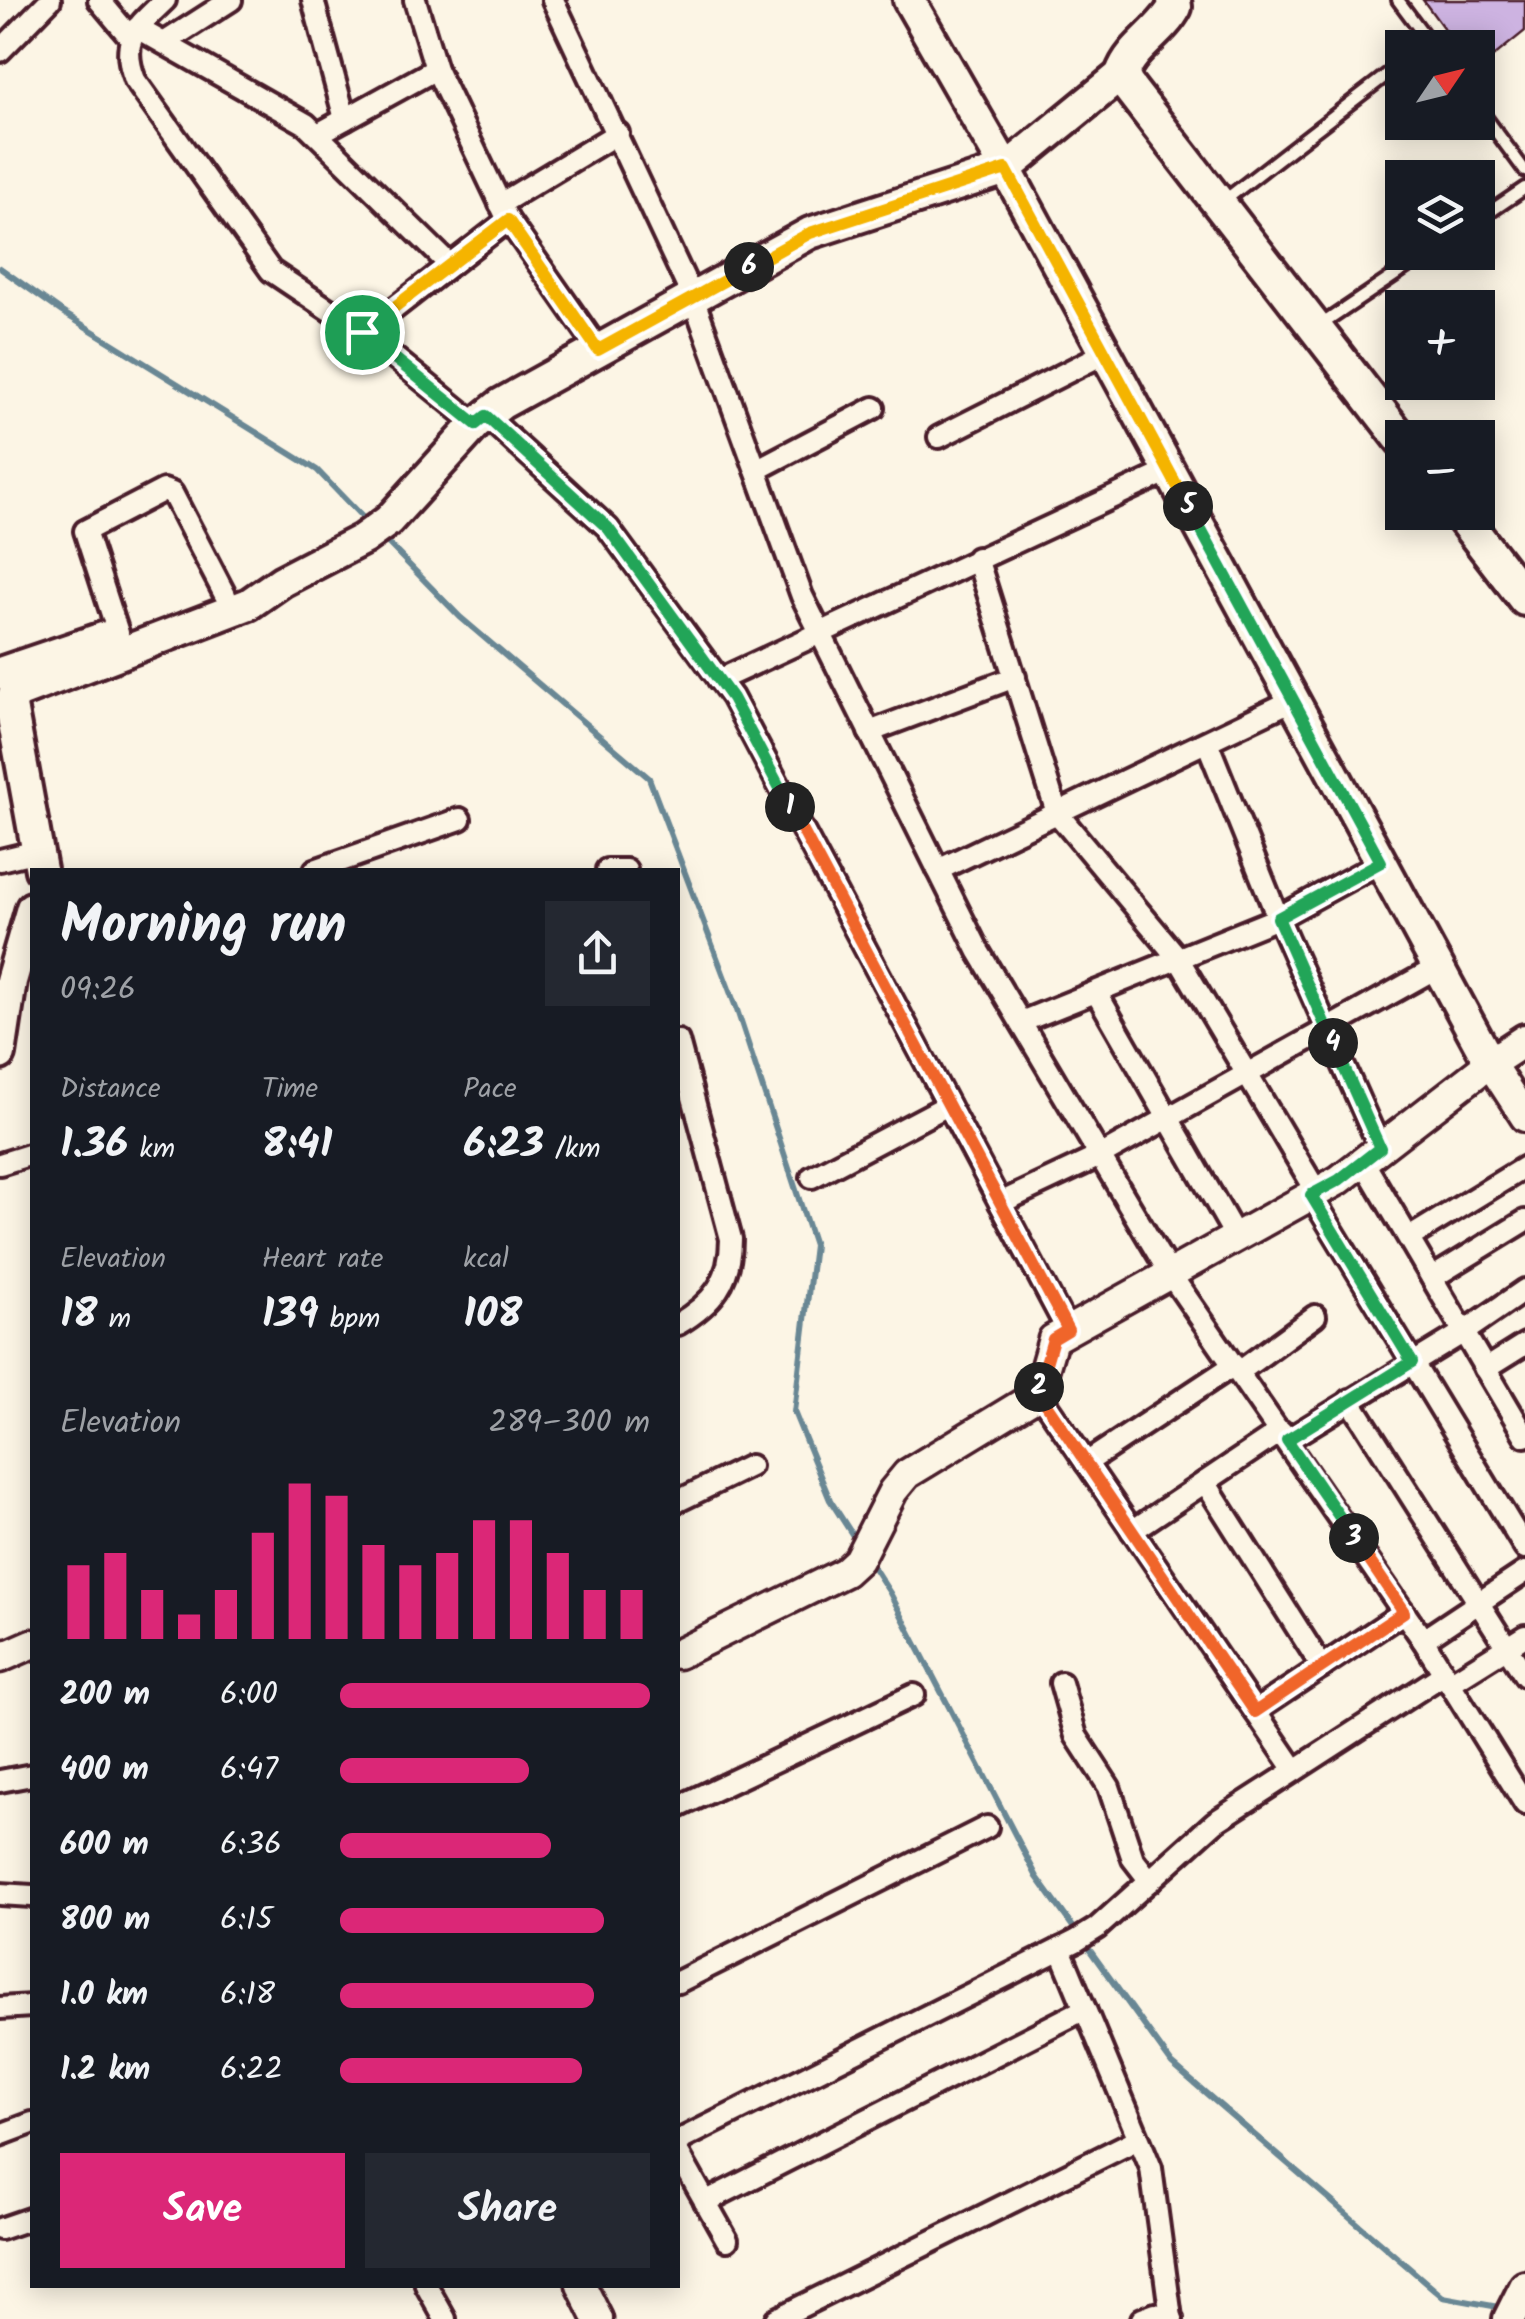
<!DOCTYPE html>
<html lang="en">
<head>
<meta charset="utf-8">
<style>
	body { margin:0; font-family:Kalam,sans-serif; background:#242831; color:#f1f3f6; height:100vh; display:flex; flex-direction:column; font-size:38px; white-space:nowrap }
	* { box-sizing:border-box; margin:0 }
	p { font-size:32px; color:#9ea1a6 }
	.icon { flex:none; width:55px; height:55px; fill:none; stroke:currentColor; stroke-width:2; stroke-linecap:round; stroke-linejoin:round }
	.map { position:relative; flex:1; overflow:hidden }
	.panel { position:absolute; left:30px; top:868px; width:650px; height:1420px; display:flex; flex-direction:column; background:#171b24; border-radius:0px; box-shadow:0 5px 25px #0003 }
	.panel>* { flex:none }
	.needle { width:65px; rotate:55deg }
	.fabs { position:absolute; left:1385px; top:30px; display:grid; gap:20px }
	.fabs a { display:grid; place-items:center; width:110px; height:110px; border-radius:0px; background:#171b24; box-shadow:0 5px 25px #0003; font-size:50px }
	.pin { position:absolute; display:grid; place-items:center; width:85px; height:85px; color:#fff; margin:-42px; border:5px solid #fff; border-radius:50%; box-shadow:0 2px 10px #0007 }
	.km { position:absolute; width:50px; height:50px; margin:-25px; border-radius:50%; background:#222; color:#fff; font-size:28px; line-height:50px; text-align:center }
	.round { display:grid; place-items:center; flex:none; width:105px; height:105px; border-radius:0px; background:#242831 }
	.headline { display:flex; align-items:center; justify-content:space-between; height:170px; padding:0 30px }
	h1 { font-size:55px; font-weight:700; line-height:75px }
	.metrics { display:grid; grid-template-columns:repeat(3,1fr); gap:15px; height:170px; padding:10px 30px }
	.metrics div { display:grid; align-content:center }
	.metrics b { font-size:42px; font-weight:700 }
	.metrics small { font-size:28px; font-weight:400 }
	.metrics p { font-size:28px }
	.chart { height:280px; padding:20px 30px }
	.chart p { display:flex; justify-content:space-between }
	.chart svg { width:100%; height:180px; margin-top:10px; stroke:#db2777; stroke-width:6 }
	.cta { display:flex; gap:20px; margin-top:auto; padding:20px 30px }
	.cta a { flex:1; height:115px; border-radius:0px; background:#db2777; color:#fff; font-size:40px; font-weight:700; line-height:115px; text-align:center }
	.cta a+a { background:#242831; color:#f1f3f6 }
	ul { padding:0 30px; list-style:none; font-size:32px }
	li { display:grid; grid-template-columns:160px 120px 1fr; align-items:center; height:75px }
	li i { height:25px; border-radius:12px; background:#db2777 }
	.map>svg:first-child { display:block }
</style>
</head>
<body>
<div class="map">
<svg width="1525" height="2319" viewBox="0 0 1525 2319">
	<rect width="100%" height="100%" fill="#fcf5e5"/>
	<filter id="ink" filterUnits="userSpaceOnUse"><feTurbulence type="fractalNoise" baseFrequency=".01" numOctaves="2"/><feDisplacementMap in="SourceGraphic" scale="20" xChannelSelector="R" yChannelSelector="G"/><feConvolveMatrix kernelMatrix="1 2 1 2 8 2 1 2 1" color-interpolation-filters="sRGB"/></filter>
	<g filter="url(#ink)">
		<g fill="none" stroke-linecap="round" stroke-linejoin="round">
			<!-- stream -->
			<g stroke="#698794" stroke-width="6">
				<path d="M0 268 62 312 317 470 367 522"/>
				<path d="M383 538 460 617 649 778 737 1010 814 1245 794 1412 830 1500 857 1542"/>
				<path d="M867 1557 890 1593 1037 1877 1172 2064 1443 2297 1504 2308"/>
			</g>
		</g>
		<!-- building -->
		<path fill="#cdb3e1" stroke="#4a1f2b" stroke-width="2.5" d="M1423 0H1525V31L1478 69V48H1458Z"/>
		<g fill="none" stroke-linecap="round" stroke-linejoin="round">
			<!-- service casing -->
			<g stroke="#4a1f2b" stroke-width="18">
				<g id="service">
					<path d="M1398 0 1430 43 1423 48"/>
					<path d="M1478 107 1525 171"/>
					<path d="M1225 200 1402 63"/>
					<path d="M1478 220 1525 188"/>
					<path d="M1318 327 1429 252"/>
				</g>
			</g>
			<!-- minor casing -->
			<g stroke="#4a1f2b" stroke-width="28">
				<g id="minor">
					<path d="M99 0 130 37"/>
					<path d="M165 0C137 27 119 39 135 80L271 271 368 336 476 424"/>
					<path d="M313 0 345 119"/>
					<path d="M415 0 436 69 508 220 599 350"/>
					<path d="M553 0 693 298 802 596 979 952 1170 1274 1423 1640 1525 1572"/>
					<path d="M137 28 306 124 450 265"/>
					<path d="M164 43 231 0"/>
					<path d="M0 51 50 0"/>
					<path d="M318 134 436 69"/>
					<path d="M500 204 618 133"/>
					<path d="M363 333 508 220"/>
					<path d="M486 416 608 528 732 697 1068 1331"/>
					<path d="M939 437 1105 353"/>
					<path d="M756 470 874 408"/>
					<path d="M977 558 1057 813 1178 958 1317 1192"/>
					<path d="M118 633 85 531 164 490 172 493 225 595"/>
					<path d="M719 680 1169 471"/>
					<path d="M869 732 1015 677"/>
					<path d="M1207 742 1278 918 1380 1148"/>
					<path d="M0 860 37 851"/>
					<path d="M315 870 460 819"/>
					<path d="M607 870H626"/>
					<path d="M938 870 1293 700"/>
					<path d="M1096 992 1236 1237"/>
					<path d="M1021 1022 1278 918 1381 862"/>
					<path d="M678 1041 731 1239C731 1281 713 1303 678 1324"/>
					<path d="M1363 1161 1525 1436"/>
					<path d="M0 1164 32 1154"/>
					<path d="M812 1177 948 1105"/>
					<path d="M1311 1195 1525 1548"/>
					<path d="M1000 1203 1100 1156 1438 967"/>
					<path d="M1409 1238 1525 1167"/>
					<path d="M1432 1278 1525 1221"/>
					<path d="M1485 1369 1525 1344"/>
					<path d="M1239 1372 1315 1316"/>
					<path d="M1038 1392 1295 1770"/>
					<path d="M1350 1400 1525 1676"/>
					<path d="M1287 1440 1464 1332 1525 1290"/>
					<path d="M1086 1463 1234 1365"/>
					<path d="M1205 1482 1322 1667"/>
					<path d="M678 1501 750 1466"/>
					<path d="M1132 1531 1281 1431"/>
					<path d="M1423 1640 1525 1804"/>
					<path d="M1061 1683 1076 1736 1109 1787 1133 1859 1150 1881"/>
					<path d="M1450 1683 1525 1636"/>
					<path d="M1255 1711 1404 1612"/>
					<path d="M0 1781 32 1775"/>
					<path d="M678 1807 914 1695"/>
					<path d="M0 1894 32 1896"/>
					<path d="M1060 1949 1151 2168 1171 2318"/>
					<path d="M678 1982 987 1827"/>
					<path d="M0 2008 32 2006"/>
					<path d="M0 2135 32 2123"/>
					<path d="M678 2141 1076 1941 1097 1928 1215 1822 1444 1674"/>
					<path d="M678 2153 727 2240"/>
					<path d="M705 2202 1085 2009"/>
					<path d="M0 2229 32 2218"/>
					<path d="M426 2285 445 2319"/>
					<path d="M776 2319 1138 2139"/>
					<path d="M1142 2319 1155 2314 1172 2319"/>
				</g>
			</g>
			<!-- tertiary casing -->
			<g stroke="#4a1f2b" stroke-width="35">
				<g id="tertiary">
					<path d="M678 1654 845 1572 858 1560 893 1491 907 1474 1037 1395 1053 1339 1339 1180 1490 1063 1525 1117"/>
					<path d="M0 1658 32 1644"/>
					<path d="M581 2285 598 2319"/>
				</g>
			</g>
			<!-- secondary casing -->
			<g stroke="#4a1f2b" stroke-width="38">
				<g id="secondary">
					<path d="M909 0 1006 169 1490 1063 1525 1040"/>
					<path d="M0 673 106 637"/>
					<path d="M41 870 11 706 14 694 249 604 282 581 363 539 388 521 476 424 501 404 810 233 1006 169 1122 74"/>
					<path d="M0 1054 11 981 32 908"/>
					<path d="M1509 2319 1525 2287"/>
				</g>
			</g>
			<!-- primary casing -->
			<g stroke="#4a1f2b" stroke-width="40">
				<g id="primary">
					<path d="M1174 0 1175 7C1162 32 1131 47 1122 74L1127 85 1402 440"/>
					<path d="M1458 512 1525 599"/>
				</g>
			</g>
			<!-- service -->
			<use href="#service" stroke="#fcf5e5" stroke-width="10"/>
			<!-- minor -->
			<use href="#minor" stroke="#fcf5e5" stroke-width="20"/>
			<!-- tertiary -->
			<use href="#tertiary" stroke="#fcf5e5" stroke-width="28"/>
			<!-- secondary -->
			<use href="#secondary" stroke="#fcf5e5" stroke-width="30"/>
			<!-- primary -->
			<use href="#primary" stroke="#fcf5e5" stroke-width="32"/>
		</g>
	</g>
	<g fill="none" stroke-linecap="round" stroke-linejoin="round" filter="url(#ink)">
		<!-- split-1 casing -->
		<g stroke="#fff" stroke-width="20">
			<path id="split-1" d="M362 332 476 424 486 416 608 528 732 698 790 807"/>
		</g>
		<!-- split-2 casing -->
		<g stroke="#fff" stroke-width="20">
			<path id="split-2" d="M790 807 1068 1330 1053 1339 1039 1387"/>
		</g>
		<!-- split-3 casing -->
		<g stroke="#fff" stroke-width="20">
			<path id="split-3" d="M1039 1387 1038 1392 1255 1712 1404 1612 1354 1538"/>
		</g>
		<!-- split-4 casing -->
		<g stroke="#fff" stroke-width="20">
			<path id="split-4" d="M1333 1043 1380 1148 1339 1180 1311 1195 1412 1362 1287 1440 1354 1538"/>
		</g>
		<!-- split-5 casing -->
		<g stroke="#fff" stroke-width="20">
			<path id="split-5" d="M1188 506 1381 862 1278 918 1333 1043"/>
		</g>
		<!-- split-6 casing -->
		<g stroke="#fff" stroke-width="20">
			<path id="split-6" d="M749 267 810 233 1006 169 1188 506"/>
		</g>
		<!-- split-7 casing -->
		<g stroke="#fff" stroke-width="20">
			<path id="split-7" d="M362 332 508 220 598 350 749 267"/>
		</g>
		<!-- split-1 -->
		<use href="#split-1" stroke="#22a559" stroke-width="12"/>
		<!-- split-2 -->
		<use href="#split-2" stroke="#f0652b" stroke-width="12"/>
		<!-- split-3 -->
		<use href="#split-3" stroke="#f0652b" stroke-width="12"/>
		<!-- split-4 -->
		<use href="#split-4" stroke="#22a559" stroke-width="12"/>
		<!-- split-5 -->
		<use href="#split-5" stroke="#22a559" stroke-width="12"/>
		<!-- split-6 -->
		<use href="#split-6" stroke="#f5b400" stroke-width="12"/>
		<!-- split-7 -->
		<use href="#split-7" stroke="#f5b400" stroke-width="12"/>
	</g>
</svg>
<div class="fabs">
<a><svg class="needle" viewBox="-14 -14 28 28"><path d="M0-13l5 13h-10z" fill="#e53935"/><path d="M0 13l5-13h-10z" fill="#9ea1a6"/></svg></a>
<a><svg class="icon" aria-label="layers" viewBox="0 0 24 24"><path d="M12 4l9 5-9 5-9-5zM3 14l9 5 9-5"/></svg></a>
<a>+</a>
<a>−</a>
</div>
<div class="pin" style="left:362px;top:332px;background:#1e9e55"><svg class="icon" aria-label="arrive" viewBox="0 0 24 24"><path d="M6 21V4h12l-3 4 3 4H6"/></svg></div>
<b class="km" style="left:790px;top:807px">1</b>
<b class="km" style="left:1039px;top:1387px">2</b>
<b class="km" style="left:1354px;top:1538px">3</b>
<b class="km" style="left:1333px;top:1043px">4</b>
<b class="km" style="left:1188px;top:506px">5</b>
<b class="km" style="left:749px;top:267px">6</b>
<section class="panel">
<div class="headline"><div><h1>Morning run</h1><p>09:26</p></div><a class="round"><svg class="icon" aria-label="share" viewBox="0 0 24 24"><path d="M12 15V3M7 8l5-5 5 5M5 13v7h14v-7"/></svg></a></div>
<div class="metrics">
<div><p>Distance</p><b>1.36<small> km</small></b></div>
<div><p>Time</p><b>8:41</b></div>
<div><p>Pace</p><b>6:23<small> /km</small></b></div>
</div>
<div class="metrics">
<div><p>Elevation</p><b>18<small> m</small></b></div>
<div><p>Heart rate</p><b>139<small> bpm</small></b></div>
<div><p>kcal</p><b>108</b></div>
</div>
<div class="chart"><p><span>Elevation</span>289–300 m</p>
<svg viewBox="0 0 160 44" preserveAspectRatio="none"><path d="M5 44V26M15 44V23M25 44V32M35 44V38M45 44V32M55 44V18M65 44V6M75 44V9M85 44V21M95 44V26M105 44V23M115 44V15M125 44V15M135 44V23M145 44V32M155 44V32"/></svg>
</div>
<ul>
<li><b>200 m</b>6:00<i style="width:100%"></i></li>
<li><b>400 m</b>6:47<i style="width:61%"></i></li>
<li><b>600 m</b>6:36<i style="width:68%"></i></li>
<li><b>800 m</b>6:15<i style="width:85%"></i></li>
<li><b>1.0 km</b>6:18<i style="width:82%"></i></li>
<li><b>1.2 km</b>6:22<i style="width:78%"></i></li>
</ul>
<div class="cta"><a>Save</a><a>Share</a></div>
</section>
</div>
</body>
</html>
